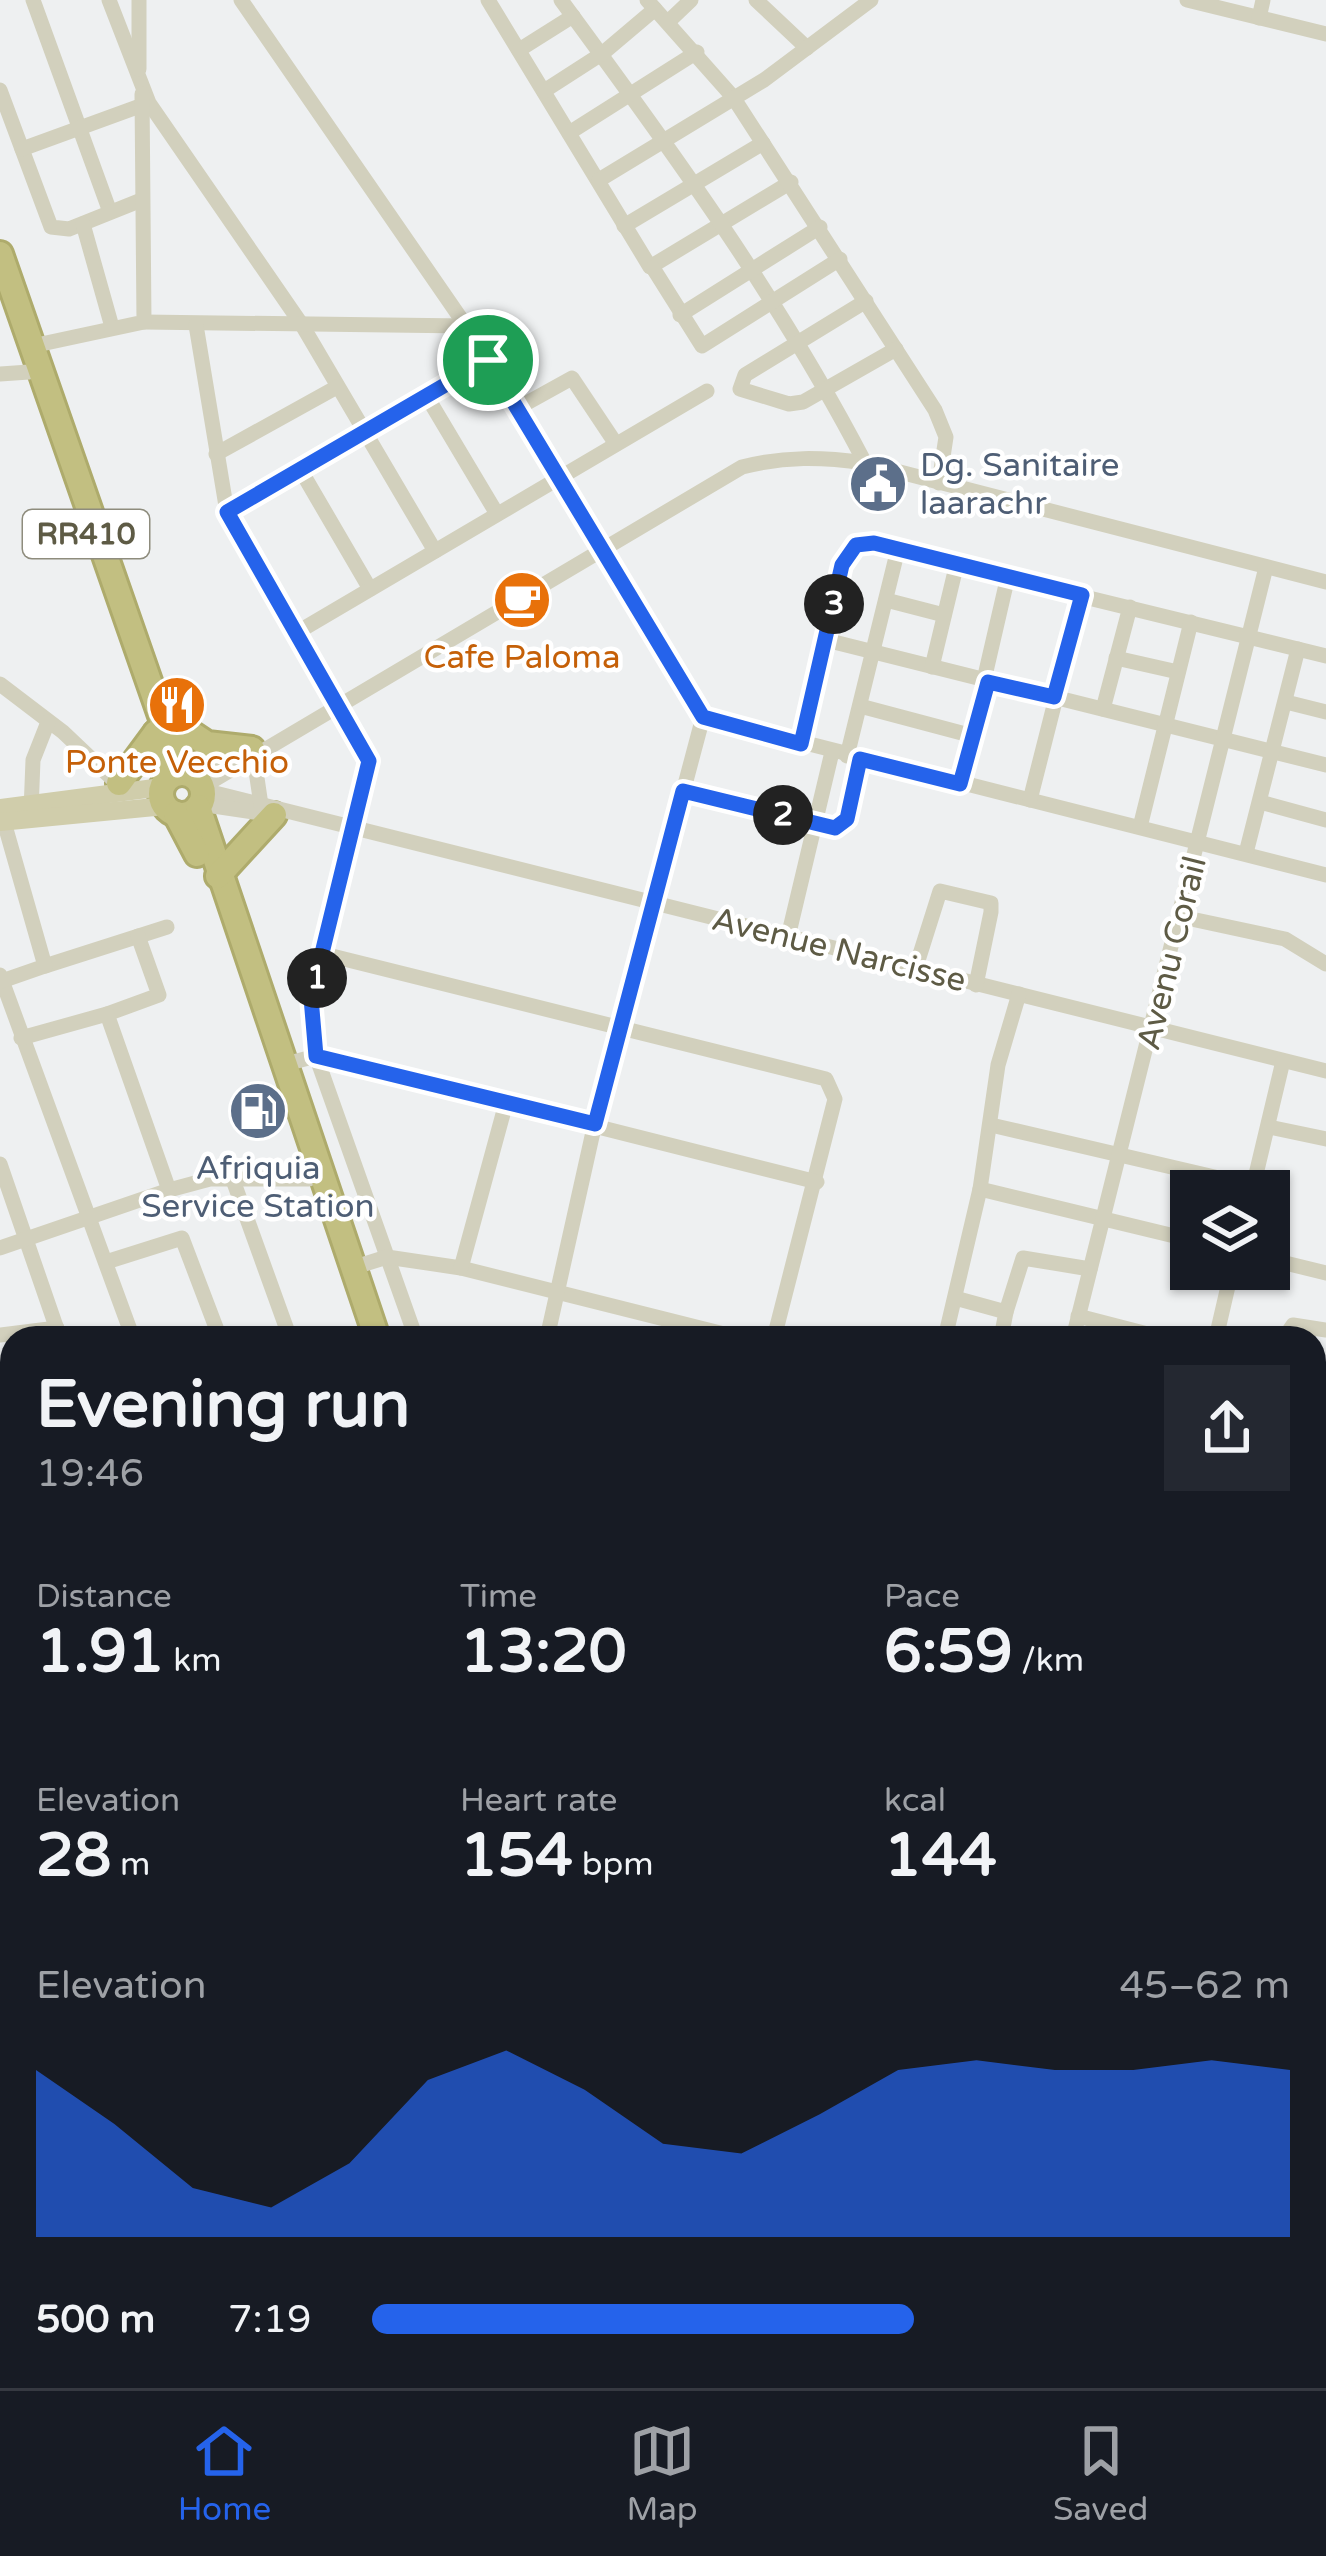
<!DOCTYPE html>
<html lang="en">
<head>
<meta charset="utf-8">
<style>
	body { margin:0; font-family:"Varela Round",sans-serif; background:#242831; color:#f1f3f6; height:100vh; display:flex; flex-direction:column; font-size:45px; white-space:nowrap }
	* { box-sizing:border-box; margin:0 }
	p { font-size:39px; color:#9ea1a6 }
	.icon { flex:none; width:66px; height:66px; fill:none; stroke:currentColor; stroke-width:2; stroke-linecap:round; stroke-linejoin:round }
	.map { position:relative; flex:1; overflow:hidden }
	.panel { position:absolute; left:0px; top:1326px; width:1326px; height:1062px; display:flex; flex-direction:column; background:#171b24; border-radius:36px 36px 0 0; box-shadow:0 3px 9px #0004 }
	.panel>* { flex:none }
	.buttons { position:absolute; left:1170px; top:1170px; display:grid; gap:24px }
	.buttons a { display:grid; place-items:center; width:120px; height:120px; border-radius:0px; background:#171b24; box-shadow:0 3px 9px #0004; font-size:60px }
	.pin { position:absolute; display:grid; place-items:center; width:102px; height:102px; color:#fff; margin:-51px; border:6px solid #fff; border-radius:50%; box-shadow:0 3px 12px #0007 }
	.km { position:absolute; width:60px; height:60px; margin:-30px; border-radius:50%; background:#222; color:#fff; font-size:33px; line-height:60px; text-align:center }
	.round { display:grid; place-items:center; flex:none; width:126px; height:126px; border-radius:0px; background:#242831 }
	.summary { display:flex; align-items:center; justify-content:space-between; height:204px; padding:0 36px }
	h1 { font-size:66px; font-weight:700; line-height:90px }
	.stats { display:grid; grid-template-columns:repeat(3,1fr); gap:18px; height:204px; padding:12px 36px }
	.stats div { display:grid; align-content:center }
	.stats b { font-size:60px; font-weight:700 }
	.stats small { font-size:33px; font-weight:400 }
	.stats p { font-size:33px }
	.chart { height:336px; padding:24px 36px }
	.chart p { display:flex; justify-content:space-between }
	.chart svg { width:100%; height:216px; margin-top:12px; fill:#2563eb; opacity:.7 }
	ul { padding:0 36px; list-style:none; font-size:39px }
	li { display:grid; grid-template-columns:192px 144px 1fr; align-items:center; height:90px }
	li i { height:30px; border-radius:15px; background:#2563eb }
	.dock { display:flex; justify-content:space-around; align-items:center; height:168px; border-top:3px solid #363941; background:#171b24; font-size:33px; color:#9ea1a6 }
	.dock a { display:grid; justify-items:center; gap:6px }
	.dock .on { color:#2563eb }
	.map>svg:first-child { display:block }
</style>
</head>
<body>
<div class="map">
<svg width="1326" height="2388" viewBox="0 0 1326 2388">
	<rect width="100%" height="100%" fill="#eef0f1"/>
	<!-- green -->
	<path fill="#f3b8c3" d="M1314 2362 1326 2374V2388H867L876 2376H1314Z"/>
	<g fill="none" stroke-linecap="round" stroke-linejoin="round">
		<!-- highway casing -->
		<g stroke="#aeab6c" stroke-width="30">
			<g id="highway">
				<path d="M0 254 166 730 188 773"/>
				<path d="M162 714 207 744 252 749"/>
				<path d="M156 733 166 780"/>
				<circle cx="182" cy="794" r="21"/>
				<path d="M119 783 156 733"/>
				<path d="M198 807 377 1338"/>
				<path d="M176 814 197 854"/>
				<path d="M218 876 274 815"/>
				<path d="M739 2376 743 2388"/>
			</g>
		</g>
		<!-- minor -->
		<g stroke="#d2d0bd" stroke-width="15">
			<path d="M33 0 110 212"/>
			<path d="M109 0 149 103 302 325 435 551"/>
			<path d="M241 0 466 326 703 717 1326 875"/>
			<path d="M488 0 650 267 791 182"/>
			<path d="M561 0C670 148 780 299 865 463"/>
			<path d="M647 0 733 97 935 410 946 437 939 483"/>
			<path d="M756 0 807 48"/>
			<path d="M1187 0 1326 34"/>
			<path d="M1259 18 1263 0"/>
			<path d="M668 22 691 0"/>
			<path d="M519 50 573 16"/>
			<path d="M139 69V0"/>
			<path d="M0 90 51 227 69 229 139 201"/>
			<path d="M544 91 603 53 655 9"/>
			<path d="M569 133 697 52"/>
			<path d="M22 149 140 106"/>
			<path d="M599 180 764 80 871 0"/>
			<path d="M83 224 112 327"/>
			<path d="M624 226 763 143"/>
			<path d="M653 268 702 346 840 259"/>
			<path d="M866 301 745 375 740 389 789 404 803 402 896 349"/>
			<path d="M680 315 820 227"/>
			<path d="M144 322 466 326"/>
			<path d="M196 325 227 512 369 761 311 1016 316 1056 416 1338"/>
			<path d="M32 346 144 322 142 94"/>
			<path d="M0 374 29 372"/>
			<path d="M426 395 497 514"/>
			<path d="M516 409 572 378 616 444"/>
			<path d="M216 454 337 387"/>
			<path d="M300 469 370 589"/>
			<path d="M227 512 487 360"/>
			<path d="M886 600 944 615"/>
			<path d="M296 633 707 391"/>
			<path d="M826 640 1326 765"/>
			<path d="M1116 658 1178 672"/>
			<path d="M932 667 957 563"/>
			<path d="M0 684 63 732 121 787"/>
			<path d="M1286 702 1326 712"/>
			<path d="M860 706 973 736"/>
			<path d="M1103 709 1130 607"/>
			<path d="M801 744 842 564 851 548 863 543 1326 656"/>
			<path d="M847 756 898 549"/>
			<path d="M195 777 246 751"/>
			<path d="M960 784 1008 576"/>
			<path d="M202 787 742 467C785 456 822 457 865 463L1326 582"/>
			<path d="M203 790 1326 1071"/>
			<path d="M683 791 838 827 846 819 860 759"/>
			<path d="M1030 800 1082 595"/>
			<path d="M1260 802 1326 820"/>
			<path d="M200 804 267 814"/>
			<path d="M261 805 256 771 265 751"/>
			<path d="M31 811 33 760 48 722"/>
			<path d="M1140 827 1191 622"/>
			<path d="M1246 853 1298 649"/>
			<path d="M1182 917 1285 939 1326 964"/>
			<path d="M788 937 832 752"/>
			<path d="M324 954 826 1079 835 1099 774 1338"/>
			<path d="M45 966 167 927"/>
			<path d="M915 970 940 891 991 903V912L976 985"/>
			<path d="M0 975 133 1338"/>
			<path d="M2 981 45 966 4 822"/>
			<path d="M107 1014 159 995 138 936"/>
			<path d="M282 1065 316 1056 817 1182"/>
			<path d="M991 1125 1253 1186"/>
			<path d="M1269 1127 1326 1139"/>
			<path d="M0 1164 60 1338"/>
			<path d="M233 1180 290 1338"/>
			<path d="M980 1189 1191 1240"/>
			<path d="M169 1190 210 1179H309"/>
			<path d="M1252 1191 1283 1061"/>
			<path d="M0 1248 169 1190 107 1014 21 1038"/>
			<path d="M1269 1259 1326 1273"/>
			<path d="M106 1262 182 1238 220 1338"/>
			<path d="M352 1268 387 1257 461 1268 740 1338"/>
			<path d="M461 1268 506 1103"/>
			<path d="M955 1298 1006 1312 1001 1338"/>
			<path d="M1006 1312 1023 1258 1090 1269"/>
			<path d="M1078 1316 1163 1338"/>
			<path d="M0 1335 57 1328"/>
			<path d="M547 1338 595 1123 703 717"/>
			<path d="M945 1338 980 1189 998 1065 1019 994"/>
			<path d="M1073 1338 1266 567"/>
			<path d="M1216 1338 1232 1269"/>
			<path d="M1284 1338 1293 1325 1326 1330"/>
			<path d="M1314 1376 1326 1379"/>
			<path d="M1314 1425 1326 1427"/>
			<path d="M1314 1479 1326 1482"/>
			<path d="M0 1485 12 1481"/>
			<path d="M0 1570H12"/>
			<path d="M0 1631H12"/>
			<path d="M1314 1654 1326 1656"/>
			<path d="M0 1685H12"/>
			<path d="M0 1724H12"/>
			<path d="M1314 1750 1326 1753"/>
			<path d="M0 1777H12"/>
			<path d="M1314 1810 1326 1786"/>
			<path d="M0 1849H12"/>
			<path d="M0 1864H12"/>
			<path d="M1314 1923 1326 1909"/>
			<path d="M0 1934H12"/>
			<path d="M0 1983H12"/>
			<path d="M0 2144H12"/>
			<path d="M792 2381 805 2376"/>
			<path d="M194 2388V2376"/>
		</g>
		<!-- major -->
		<g stroke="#d0cdab" stroke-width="18">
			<path d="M0 808 162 787"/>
			<path d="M0 822 165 806"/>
		</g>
		<!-- highway -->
		<use href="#highway" stroke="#c2bf81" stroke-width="24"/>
	</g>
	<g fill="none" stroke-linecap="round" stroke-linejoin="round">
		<!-- route casing -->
		<g stroke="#fff" stroke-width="24">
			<path id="route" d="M488 360 703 717 801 744 842 565 856 545 874 543 1082 595 1054 697 988 682 960 784 860 759 847 819 835 828 683 791 595 1124 316 1056 311 998 369 761 227 512Z"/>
		</g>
		<!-- route -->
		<use href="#route" stroke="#2563eb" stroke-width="15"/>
	</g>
	<!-- icons -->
	<defs>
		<g id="civic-disc" transform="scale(3)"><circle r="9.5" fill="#5c6f8a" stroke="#fff"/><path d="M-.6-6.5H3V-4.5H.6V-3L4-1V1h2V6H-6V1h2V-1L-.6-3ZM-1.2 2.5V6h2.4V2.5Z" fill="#fff"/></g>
		<g id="cafe-disc" transform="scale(3)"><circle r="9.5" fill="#e8710a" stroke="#fff"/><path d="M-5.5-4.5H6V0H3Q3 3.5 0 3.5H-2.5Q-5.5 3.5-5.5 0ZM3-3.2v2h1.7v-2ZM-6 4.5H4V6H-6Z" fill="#fff"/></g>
		<g id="restaurant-disc" transform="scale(3)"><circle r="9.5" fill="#e8710a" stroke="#fff"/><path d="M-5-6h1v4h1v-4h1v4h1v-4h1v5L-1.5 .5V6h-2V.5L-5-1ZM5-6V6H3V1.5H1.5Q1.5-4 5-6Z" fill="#fff"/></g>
		<g id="fuel-disc" transform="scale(3)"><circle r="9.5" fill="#5c6f8a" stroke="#fff"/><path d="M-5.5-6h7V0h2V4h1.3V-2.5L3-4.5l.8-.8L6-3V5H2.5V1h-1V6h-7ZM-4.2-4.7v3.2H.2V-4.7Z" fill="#fff"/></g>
	</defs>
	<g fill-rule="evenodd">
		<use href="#civic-disc" x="878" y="484"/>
		<use href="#cafe-disc" x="522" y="600"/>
		<use href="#restaurant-disc" x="177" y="705"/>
		<use href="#fuel-disc" x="258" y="1111"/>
	</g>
	<g text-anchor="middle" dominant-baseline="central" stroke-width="9" stroke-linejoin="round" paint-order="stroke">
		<!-- shield labels -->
		<rect fill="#fff" stroke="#8e8c7d" stroke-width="3" x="23" y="510" width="126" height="48" rx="9"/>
		<g font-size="30" font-weight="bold" fill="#5e5b45">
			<text x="86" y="534">RR410</text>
		</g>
		<!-- service labels -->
		<g font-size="33" fill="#4e5e75" stroke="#fff" text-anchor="start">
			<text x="920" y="465">Dg. Sanitaire<tspan x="920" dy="38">laarachr</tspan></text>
			<text x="258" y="1168" text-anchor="middle">Afriquia<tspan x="258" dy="38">Service Station</tspan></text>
		</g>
		<!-- food labels -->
		<g font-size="33" fill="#c56008" stroke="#fff">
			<text x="522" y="657">Cafe Paloma</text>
			<text x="177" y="762">Ponte Vecchio</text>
		</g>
		<!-- street labels -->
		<g font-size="33" fill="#5e5b45" stroke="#fff">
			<text transform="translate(839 950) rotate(14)">Avenue Narcisse</text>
			<text transform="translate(1172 953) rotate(-76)">Avenu Corail</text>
		</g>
	</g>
</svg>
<div class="buttons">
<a><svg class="icon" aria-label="layers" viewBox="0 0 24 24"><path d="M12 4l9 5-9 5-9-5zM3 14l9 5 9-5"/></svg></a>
</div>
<div class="pin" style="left:488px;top:360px;background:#1e9e55"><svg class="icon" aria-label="arrive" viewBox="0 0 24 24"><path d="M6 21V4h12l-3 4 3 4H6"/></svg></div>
<b class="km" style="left:317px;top:978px">1</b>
<b class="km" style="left:783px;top:815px">2</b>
<b class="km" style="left:834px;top:604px">3</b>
<section class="panel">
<div class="summary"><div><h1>Evening run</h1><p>19:46</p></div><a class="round"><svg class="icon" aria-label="share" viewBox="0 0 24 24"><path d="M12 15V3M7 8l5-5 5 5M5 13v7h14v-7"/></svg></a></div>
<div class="stats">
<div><p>Distance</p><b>1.91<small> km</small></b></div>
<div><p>Time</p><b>13:20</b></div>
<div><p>Pace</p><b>6:59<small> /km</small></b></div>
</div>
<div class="stats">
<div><p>Elevation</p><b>28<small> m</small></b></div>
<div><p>Heart rate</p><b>154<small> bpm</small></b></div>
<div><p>kcal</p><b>144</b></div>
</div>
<div class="chart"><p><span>Elevation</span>45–62 m</p>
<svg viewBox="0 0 160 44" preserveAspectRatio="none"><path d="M0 44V10L10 21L20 34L30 38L40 29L50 12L60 6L70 14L80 25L90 27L100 19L110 10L120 8L130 10L140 10L150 8L160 10V44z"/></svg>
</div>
<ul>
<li><b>500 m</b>7:19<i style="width:59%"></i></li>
</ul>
</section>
</div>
<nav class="dock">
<a class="on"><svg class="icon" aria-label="home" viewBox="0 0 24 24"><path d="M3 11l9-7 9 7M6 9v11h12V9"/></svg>Home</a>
<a><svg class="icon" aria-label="map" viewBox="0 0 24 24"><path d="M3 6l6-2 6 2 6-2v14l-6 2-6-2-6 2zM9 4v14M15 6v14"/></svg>Map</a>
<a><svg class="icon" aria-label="saved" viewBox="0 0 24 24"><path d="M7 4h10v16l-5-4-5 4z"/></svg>Saved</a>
</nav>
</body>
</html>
